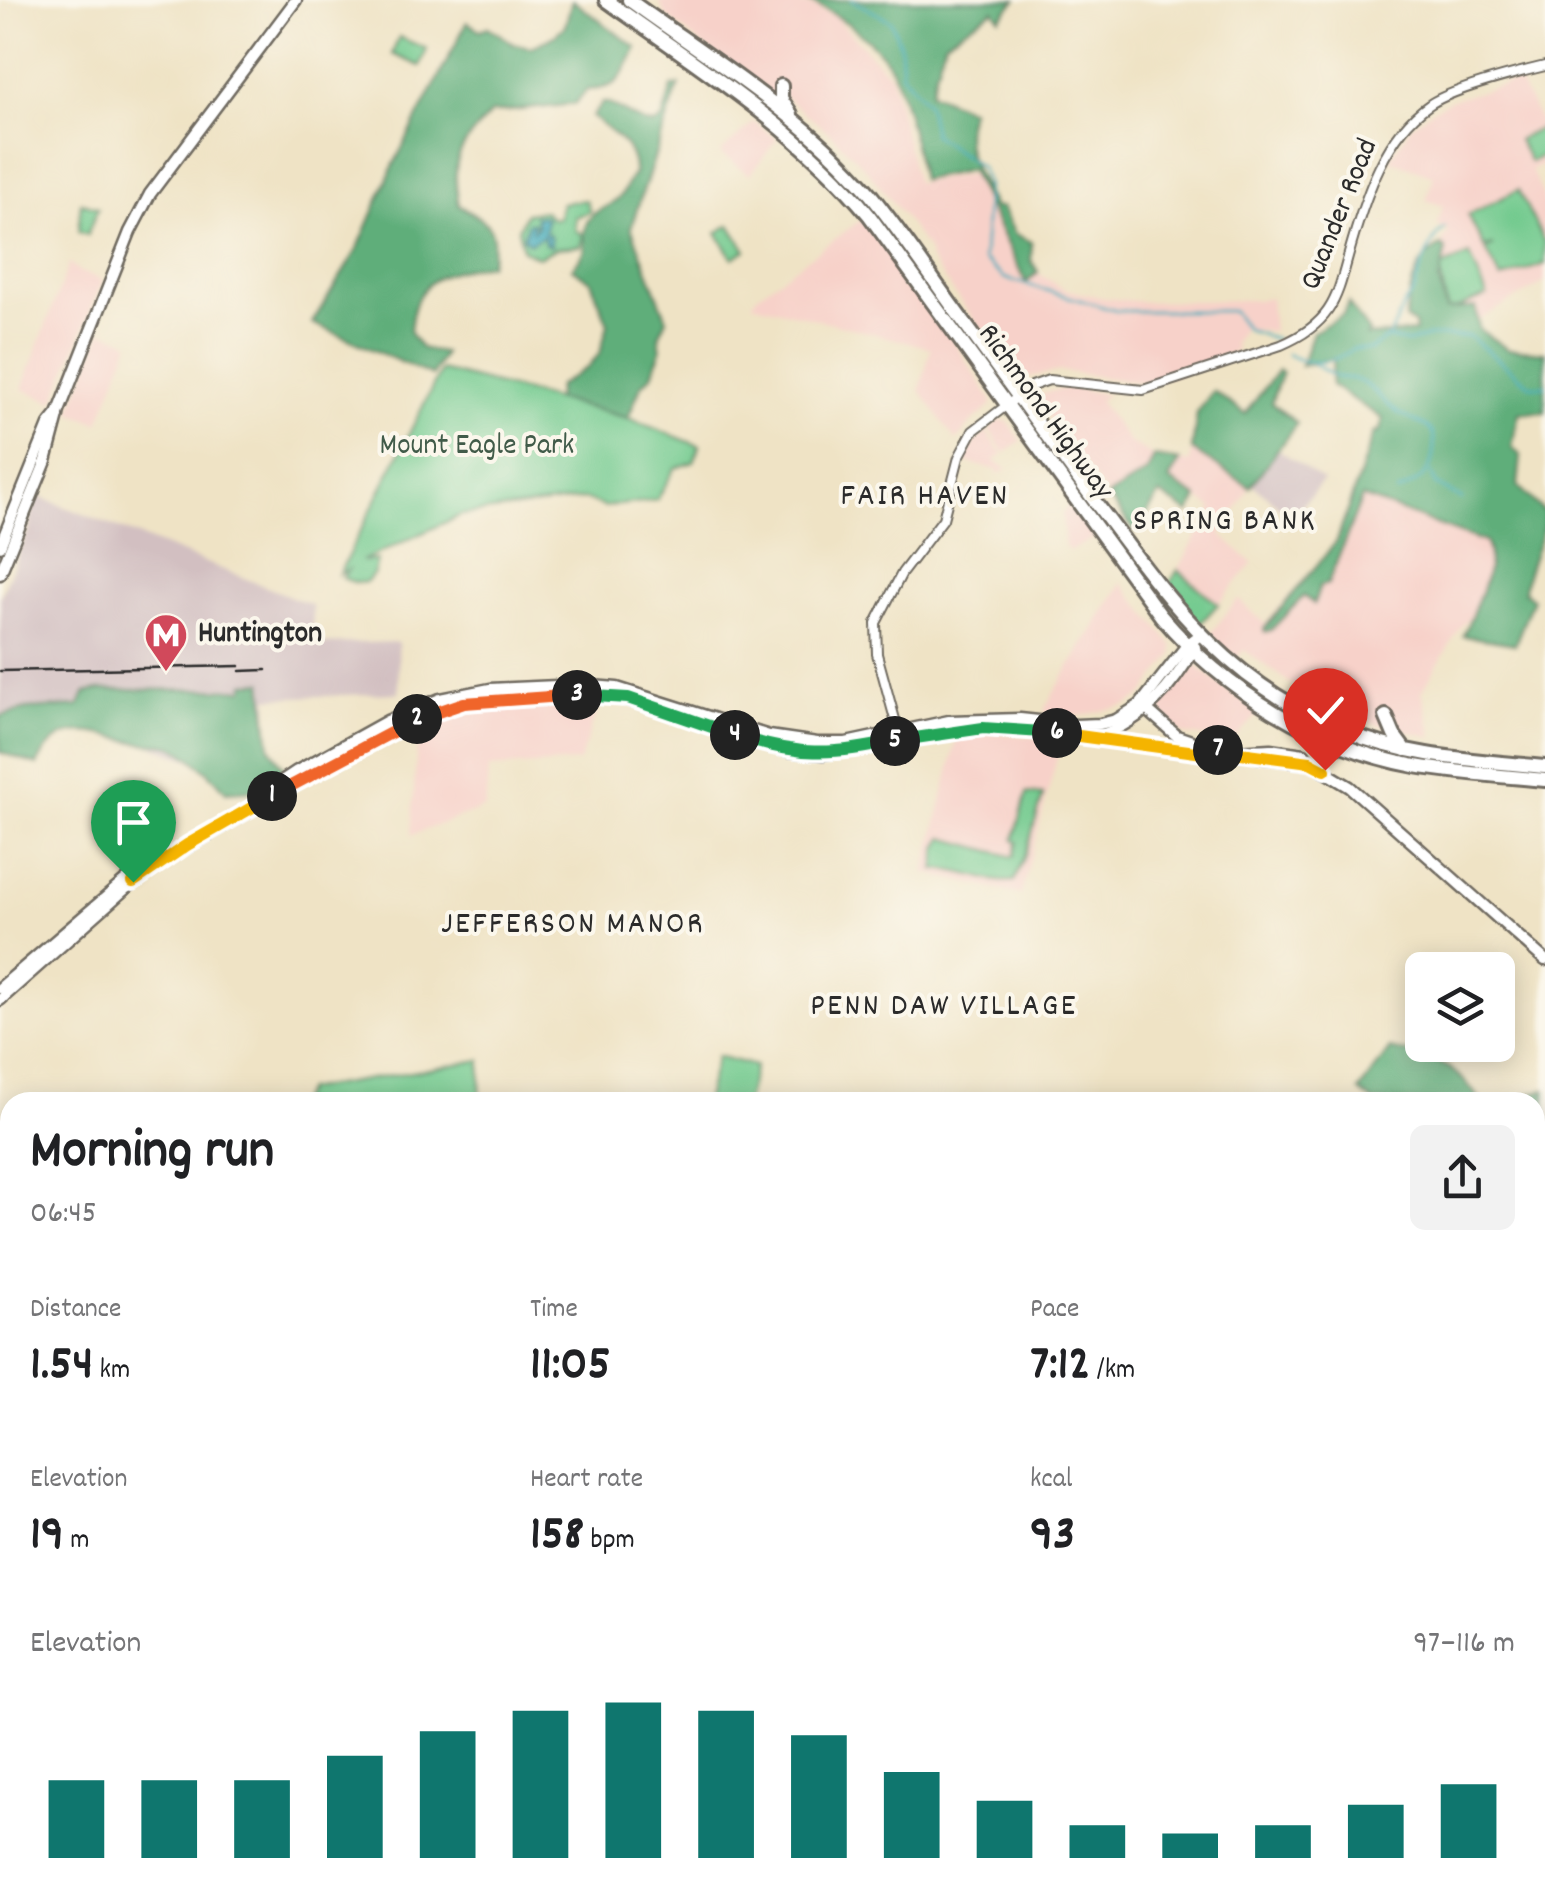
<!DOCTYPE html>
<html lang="en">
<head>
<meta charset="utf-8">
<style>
	body { margin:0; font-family:Dekko,sans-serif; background:#f2f2f2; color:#202124; height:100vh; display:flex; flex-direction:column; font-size:38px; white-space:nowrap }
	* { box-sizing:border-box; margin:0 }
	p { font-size:32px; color:#757577 }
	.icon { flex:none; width:55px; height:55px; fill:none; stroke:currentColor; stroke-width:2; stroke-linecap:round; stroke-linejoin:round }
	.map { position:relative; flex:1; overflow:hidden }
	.details { position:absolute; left:0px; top:1092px; width:1545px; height:812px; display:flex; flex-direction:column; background:#fff; border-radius:30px 30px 0 0; box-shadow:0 5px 25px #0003 }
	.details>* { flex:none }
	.controls { position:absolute; left:1405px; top:952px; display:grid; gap:20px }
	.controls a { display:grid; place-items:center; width:110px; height:110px; border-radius:15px; background:#fff; box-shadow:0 5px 25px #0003; font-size:50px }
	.pin { position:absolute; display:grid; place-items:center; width:85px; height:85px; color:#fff; margin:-102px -42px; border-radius:50% 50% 50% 0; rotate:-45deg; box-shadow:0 0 10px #0007 }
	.pin .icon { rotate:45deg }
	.km { position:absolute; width:50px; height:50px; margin:-25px; border-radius:50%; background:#222; color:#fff; font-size:28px; line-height:50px; text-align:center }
	.round { display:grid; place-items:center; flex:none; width:105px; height:105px; border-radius:15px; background:#f2f2f2 }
	.overview { display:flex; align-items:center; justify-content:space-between; height:170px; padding:0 30px }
	h1 { font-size:55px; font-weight:700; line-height:75px }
	.metrics { display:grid; grid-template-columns:repeat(3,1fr); gap:15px; height:170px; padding:10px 30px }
	.metrics div { display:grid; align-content:center }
	.metrics b { font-size:50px; font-weight:700 }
	.metrics small { font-size:28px; font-weight:400 }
	.metrics p { font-size:28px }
	.chart { height:280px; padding:20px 30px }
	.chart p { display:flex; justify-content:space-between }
	.chart svg { width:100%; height:180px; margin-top:10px; stroke:#0f766e; stroke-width:6 }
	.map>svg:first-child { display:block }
</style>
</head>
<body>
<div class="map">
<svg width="1545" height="1903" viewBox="0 0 1545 1903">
	<rect width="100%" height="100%" fill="#fbf7ec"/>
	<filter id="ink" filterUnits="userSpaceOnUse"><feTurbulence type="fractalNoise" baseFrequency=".01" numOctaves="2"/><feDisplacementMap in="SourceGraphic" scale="20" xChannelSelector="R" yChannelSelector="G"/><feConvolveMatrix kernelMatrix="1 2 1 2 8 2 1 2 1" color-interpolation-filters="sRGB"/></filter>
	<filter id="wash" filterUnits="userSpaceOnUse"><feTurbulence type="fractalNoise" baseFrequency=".0048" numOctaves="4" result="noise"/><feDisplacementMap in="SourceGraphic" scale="40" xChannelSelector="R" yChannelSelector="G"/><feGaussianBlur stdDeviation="2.25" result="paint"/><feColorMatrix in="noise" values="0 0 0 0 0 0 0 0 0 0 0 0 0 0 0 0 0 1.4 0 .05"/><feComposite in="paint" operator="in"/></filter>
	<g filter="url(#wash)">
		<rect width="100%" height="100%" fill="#efe3c5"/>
		<!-- built -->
		<g fill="#f7d1c9">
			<path d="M642 0 788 2 813 6 835 17 891 76 916 183 970 174 1025 282 1036 272 1064 289 1104 298 1146 302 1256 300 1270 297 1273 331 1243 329 1232 345 1237 346 1232 353 1176 375 1145 383 1060 371 1018 379 930 260 929 252 897 208 866 169 831 134 777 91 773 96 694 39 665 15 659 1Z"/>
			<path d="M1518 81 1545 130V164L1531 170 1545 199V282L1454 334 1414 289 1449 231 1437 225 1443 206 1426 200 1434 176 1390 160 1410 127 1431 110 1453 99Z"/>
			<path d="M754 122 777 139 750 175 720 153Z"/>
			<path d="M865 217 907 278 916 285 992 400 991 406 970 424 956 441 920 390 931 348 752 303 756 296Z"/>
			<path d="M69 263 80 272 103 280 54 402 22 389Z"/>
			<path d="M102 331 130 342 99 423 70 412Z"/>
			<path d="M1070 387 1108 395 1098 400 1129 442 1154 457 1148 472 1108 496 1039 404 1041 394Z"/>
			<path d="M1000 420 1008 422 1022 441 1005 453 989 429Z"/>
			<path d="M986 431 1003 454 994 461 1008 469 997 474 998 470 964 462 973 445Z"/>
			<path d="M1192 450 1250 487 1221 535 1253 563 1218 604 1178 570 1213 508 1168 479 1180 461 1190 463Z"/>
			<path d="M1354 495 1472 536 1483 541 1489 549 1491 562 1473 614 1461 626 1422 691 1433 737 1376 724 1341 711 1295 687 1244 650 1233 662 1208 636 1238 599 1265 624 1339 538Z"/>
			<path d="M1071 503 1096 537 1070 551 1065 547 1062 514Z"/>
			<path d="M1122 583 1173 646V655L1144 694 1129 705 1079 716H1050L1045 713V707Z"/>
			<path d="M1195 665 1259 713 1233 740 1184 735 1165 720 1160 706Z"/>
			<path d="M592 703 598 708 579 762 489 768 485 808 411 835 418 729 453 716 489 709Z"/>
			<path d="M978 732 1062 739 1021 895 925 873 958 733Z"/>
			<path d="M0 1165 10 1168V1259L0 1241Z"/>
		</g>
		<!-- industrial -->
		<g fill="#d2bfc1">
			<path d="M1278 449 1323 481 1292 517 1252 484Z"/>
			<path d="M38 496 312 605 314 644 398 642 399 693 268 698 269 761 214 769 58 710 0 726V597L30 527V516Z"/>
			<path d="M0 1242 10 1260V1349L0 1352Z"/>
		</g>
		<!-- green -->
		<g fill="#73ca8f" stroke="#4f7a5d" stroke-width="2.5">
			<path d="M399 37 427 49 420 66 392 54Z"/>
			<path d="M1539 129 1545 141V154L1530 162 1518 140Z"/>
			<path d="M1518 190 1545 243V264L1501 279 1486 250 1494 245 1484 247 1468 215Z"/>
			<path d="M586 200 590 212 575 217 576 231 583 234 581 246 557 248 538 257 523 250 518 229 526 213 545 211 552 219 559 218 561 203Z"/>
			<path d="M81 202 98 208 87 235 78 232Z"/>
			<path d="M730 225 746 250 733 258 717 233Z"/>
			<path d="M1470 255 1487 296 1448 312 1439 268Z"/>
			<path d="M441 370 628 418 700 446 694 462 675 468 657 500 604 507 584 499 461 515 362 561 377 560 374 573 367 582 357 583 342 578 348 570 339 574Z"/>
			<path d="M1178 570 1218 604 1198 626 1165 591Z"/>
			<path d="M1027 793 1043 795 1026 853 1014 881C987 884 962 868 935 870L938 848 944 838 1014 857 1018 842 1014 840Z"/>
			<path d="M717 1056 755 1066 746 1102H705Z"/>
			<path d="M481 1060 480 1102H299L306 1090Z"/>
			<path d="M1535 1270 1545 1273V1433L1535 1394Z"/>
		</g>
		<!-- forest -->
		<g fill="#5eae7a" stroke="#446c52" stroke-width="2.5">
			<path d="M572 0 637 48C620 77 623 88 587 90L575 104 491 113C460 146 450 157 459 205 487 222 501 228 489 264 441 272 413 278 410 333L421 348 444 353 432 376 312 323 357 250 394 164 467 22 480 30 488 27 515 44 531 47 550 39 565 26Z"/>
			<path d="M800 0H1016L1000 18 994 10 945 41 930 92 971 110C956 148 978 174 994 208L1001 207 1015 234 1032 242 1031 260 1038 272 1026 283 970 170 921 180C914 145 908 108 894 75 883 46 829 4 800 0Z"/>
			<path d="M679 85 631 227 667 319 659 336 661 350 652 375 641 386 628 418 556 399 558 386 588 367 600 353 608 324 591 281 572 268C595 244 579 247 586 225 591 210 606 209 617 200 625 193 626 182 634 174 636 146 611 133 592 117L602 103H608L644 123 654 125 662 120 672 87Z"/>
			<path d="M1442 246 1446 250 1439 281 1446 310 1476 307 1479 329 1507 349 1545 352V412L1519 413 1512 447 1521 456 1518 486 1545 513C1545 541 1526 563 1524 591L1533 599 1515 644 1463 636C1472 612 1499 564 1485 542L1362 497 1328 584 1320 586 1314 604 1304 596 1271 630 1265 632 1264 629 1337 541 1374 432 1379 433 1383 419 1331 385 1333 359 1301 366 1313 332 1343 315 1348 303 1369 332 1367 336 1415 332 1414 324 1405 319C1409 293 1415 256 1442 246Z"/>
			<path d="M1278 370 1282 372 1271 403 1297 423 1250 487 1192 450 1197 413 1213 391 1245 414Z"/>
			<path d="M1154 457 1180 461 1169 480 1198 498 1189 513 1160 494 1135 532 1108 496 1147 472Z"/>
			<path d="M263 682 270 747 285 770 257 790 226 792C213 775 196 761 178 749 164 741 155 746 141 743 98 736 62 714 37 765L0 752V716L27 709 79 706 85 693 98 690 244 689 245 683Z"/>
			<path d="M1390 1049C1437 1060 1452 1061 1482 1102H1374L1359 1091Z"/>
			<path d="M1545 1089V1273L1535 1270V1102H1507Z"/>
			<path d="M0 1205 10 1209V1286L0 1276Z"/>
			<path d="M0 1656 10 1664V1755L0 1727Z"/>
		</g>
		<!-- water -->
		<path fill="#3eacbc" stroke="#346c74" stroke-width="2.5" d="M535 216 546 217 545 233 550 235 551 246 545 244 544 236 530 243 523 238 528 223H534L533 231 538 227Z"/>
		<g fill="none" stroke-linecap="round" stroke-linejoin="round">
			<!-- stream -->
			<g stroke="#3eacbc" stroke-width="2.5">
				<path d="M852 0 891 21 900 45 902 74 927 103 934 135 980 167 987 184 983 259 1004 278 1117 311H1233L1247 330 1276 339"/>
				<path d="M1388 338C1399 323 1399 304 1414 293 1418 274 1429 240 1445 228"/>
				<path d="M1287 354C1309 367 1332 364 1353 349L1370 350 1387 338 1408 343 1429 336H1469L1531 386H1545"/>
				<path d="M1314 364C1321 368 1328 373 1334 376 1342 379 1350 377 1357 380 1375 387 1384 405 1400 414 1427 429 1441 422 1431 463 1428 477 1410 487 1397 492"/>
				<path d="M1431 472 1436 485 1462 499"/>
				<path d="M0 1238 10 1242"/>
				<path d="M1076 1895 1079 1903"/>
			</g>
		</g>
	</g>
	<g filter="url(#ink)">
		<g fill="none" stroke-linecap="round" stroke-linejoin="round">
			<!-- minor casing -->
			<g stroke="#706b61" stroke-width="12">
				<g id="minor">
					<path d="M899 734 877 654 876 623 902 573 943 519 959 457 973 431 1032 386 1049 380 1143 390 1281 345C1337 321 1337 294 1352 243 1366 195 1386 134 1429 105 1451 89 1516 73 1545 66"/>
					<path d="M768 1895 770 1903"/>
				</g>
			</g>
			<!-- major casing -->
			<g stroke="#706b61" stroke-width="15">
				<g id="major">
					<path d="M0 546 49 425 58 414 130 232 150 194 296 0"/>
					<path d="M0 574 46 461 58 416"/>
					<path d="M1144 707 1177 736 1218 750"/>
					<path d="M1100 736C1145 719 1172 688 1195 647"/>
					<path d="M1248 753 1258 757 1310 763"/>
					<path d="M261 795 297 771 387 721 440 699 490 689 579 685 617 688 769 736 817 743H846L949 721 1020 719 1076 725 1100 724 1116 720 1140 705 1187 645 1200 635"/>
					<path d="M0 988 132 875"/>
					<path d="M0 1000 133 882 161 862 344 755 445 708 478 701 612 696 647 704 758 743 789 751 824 754 936 732 983 728 1100 736 1107 740 1206 753 1270 749 1304 754 1310 763 1350 787 1545 960"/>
					<path d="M0 1143 10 1146"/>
					<path d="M0 1156 10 1159"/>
					<path d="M523 1895 526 1903"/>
					<path d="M1114 1895 1118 1903"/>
				</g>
			</g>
			<!-- highway casing -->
			<g stroke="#706b61" stroke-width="18">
				<g id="highway">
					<path d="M606 0C698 66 796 127 869 215L1161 616C1225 691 1317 748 1415 766 1458 773 1502 776 1545 780"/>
					<path d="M629 0C712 60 803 115 870 194 900 231 927 271 955 310 1001 373 1047 436 1093 499 1168 599 1224 682 1345 731 1408 758 1478 760 1545 767"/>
					<path d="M781 86V99L791 114"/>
					<path d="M1386 716 1394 735 1405 750"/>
				</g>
			</g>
			<!-- minor -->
			<use href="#minor" stroke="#fff" stroke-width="8"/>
			<!-- major -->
			<use href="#major" stroke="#fff" stroke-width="10"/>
			<!-- highway -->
			<use href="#highway" stroke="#fff" stroke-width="12"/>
			<!-- rail -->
			<g stroke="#2b2b2b" stroke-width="2.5">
				<path d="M0 671 240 666"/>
				<path d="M240 671 266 670"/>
			</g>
		</g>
	</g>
	<g fill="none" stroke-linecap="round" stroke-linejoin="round" filter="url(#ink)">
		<!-- split-1 casing -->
		<g stroke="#fff" stroke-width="20">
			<path id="split-1" d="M133 882 187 845 272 796"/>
		</g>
		<!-- split-2 casing -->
		<g stroke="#fff" stroke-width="20">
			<path id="split-2" d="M272 796 417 719"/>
		</g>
		<!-- split-3 casing -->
		<g stroke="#fff" stroke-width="20">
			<path id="split-3" d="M417 719 464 703 577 695"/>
		</g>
		<!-- split-4 casing -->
		<g stroke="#fff" stroke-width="20">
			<path id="split-4" d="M577 695 628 698 735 735"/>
		</g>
		<!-- split-5 casing -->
		<g stroke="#fff" stroke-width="20">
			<path id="split-5" d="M735 735C795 756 833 756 895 741"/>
		</g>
		<!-- split-6 casing -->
		<g stroke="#fff" stroke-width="20">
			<path id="split-6" d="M895 741 983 728 1057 733"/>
		</g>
		<!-- split-7 casing -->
		<g stroke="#fff" stroke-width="20">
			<path id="split-7" d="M1057 733 1203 753 1218 750"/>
		</g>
		<!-- split-8 casing -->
		<g stroke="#fff" stroke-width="20">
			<path id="split-8" d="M1218 750 1310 762 1325 770"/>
		</g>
		<!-- split-1 -->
		<use href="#split-1" stroke="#f5b400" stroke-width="12"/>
		<!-- split-2 -->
		<use href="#split-2" stroke="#f0652b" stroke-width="12"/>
		<!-- split-3 -->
		<use href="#split-3" stroke="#f0652b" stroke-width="12"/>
		<!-- split-4 -->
		<use href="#split-4" stroke="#22a559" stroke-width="12"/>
		<!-- split-5 -->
		<use href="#split-5" stroke="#22a559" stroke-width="12"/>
		<!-- split-6 -->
		<use href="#split-6" stroke="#22a559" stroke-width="12"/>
		<!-- split-7 -->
		<use href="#split-7" stroke="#f5b400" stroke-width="12"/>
		<!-- split-8 -->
		<use href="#split-8" stroke="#f5b400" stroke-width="12"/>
	</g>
	<!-- icons -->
	<defs>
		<g id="metro-pin" transform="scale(2.25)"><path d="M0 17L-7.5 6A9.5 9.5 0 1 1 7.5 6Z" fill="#d1495b" stroke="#fbf7ec"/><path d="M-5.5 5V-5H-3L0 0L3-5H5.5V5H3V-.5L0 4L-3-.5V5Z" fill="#fff"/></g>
	</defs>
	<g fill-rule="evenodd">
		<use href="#metro-pin" x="166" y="635"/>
	</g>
	<g text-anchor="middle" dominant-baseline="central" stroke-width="8" stroke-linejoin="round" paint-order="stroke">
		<!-- street labels -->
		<g font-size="30" fill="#2b2b2b" stroke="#fbf7ec">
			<text transform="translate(1341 215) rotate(-68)">Quander Road</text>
			<text transform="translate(1044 413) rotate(54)">Richmond Highway</text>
		</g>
		<!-- park labels -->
		<g font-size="30" fill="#415b49" stroke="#fbf7ec">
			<text x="477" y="447">Mount Eagle Park</text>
		</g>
		<!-- poi labels -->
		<g font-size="30" font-weight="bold" fill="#2b2b2b" stroke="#fbf7ec" text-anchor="start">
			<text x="198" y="635">Huntington</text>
		</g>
		<!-- neighbourhood labels -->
		<g font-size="32" letter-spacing="2.5" fill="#2b2b2b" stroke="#fbf7ec">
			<text x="925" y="498">FAIR HAVEN</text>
			<text x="1225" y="523">SPRING BANK</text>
			<text x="573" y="926">JEFFERSON MANOR</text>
			<text x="944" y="1008">PENN DAW VILLAGE</text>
		</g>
	</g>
</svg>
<div class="controls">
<a><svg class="icon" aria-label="layers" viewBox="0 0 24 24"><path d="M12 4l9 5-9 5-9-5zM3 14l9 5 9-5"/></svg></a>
</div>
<div class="pin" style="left:133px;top:882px;background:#1e9e55"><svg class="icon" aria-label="arrive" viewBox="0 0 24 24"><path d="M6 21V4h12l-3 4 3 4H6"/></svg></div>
<div class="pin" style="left:1325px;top:770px;background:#d93025"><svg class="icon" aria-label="check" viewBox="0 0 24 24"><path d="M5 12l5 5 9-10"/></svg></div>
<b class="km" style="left:272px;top:796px">1</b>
<b class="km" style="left:417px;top:719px">2</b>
<b class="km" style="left:577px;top:695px">3</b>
<b class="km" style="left:735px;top:735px">4</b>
<b class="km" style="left:895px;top:741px">5</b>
<b class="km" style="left:1057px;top:733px">6</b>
<b class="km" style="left:1218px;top:750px">7</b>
<section class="details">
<div class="overview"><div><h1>Morning run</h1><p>06:45</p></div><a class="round"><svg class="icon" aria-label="share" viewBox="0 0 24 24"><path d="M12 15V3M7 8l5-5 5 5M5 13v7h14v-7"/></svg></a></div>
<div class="metrics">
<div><p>Distance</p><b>1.54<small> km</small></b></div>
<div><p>Time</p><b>11:05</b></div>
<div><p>Pace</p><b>7:12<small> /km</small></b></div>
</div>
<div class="metrics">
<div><p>Elevation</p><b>19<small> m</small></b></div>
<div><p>Heart rate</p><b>158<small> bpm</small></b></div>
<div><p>kcal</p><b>93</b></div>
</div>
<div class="chart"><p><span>Elevation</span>97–116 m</p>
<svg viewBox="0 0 160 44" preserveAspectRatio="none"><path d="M5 44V25M15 44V25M25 44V25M35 44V19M45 44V13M55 44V8M65 44V6M75 44V8M85 44V14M95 44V23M105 44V30M115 44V36M125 44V38M135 44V36M145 44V31M155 44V26"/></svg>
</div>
</section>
</div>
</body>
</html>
